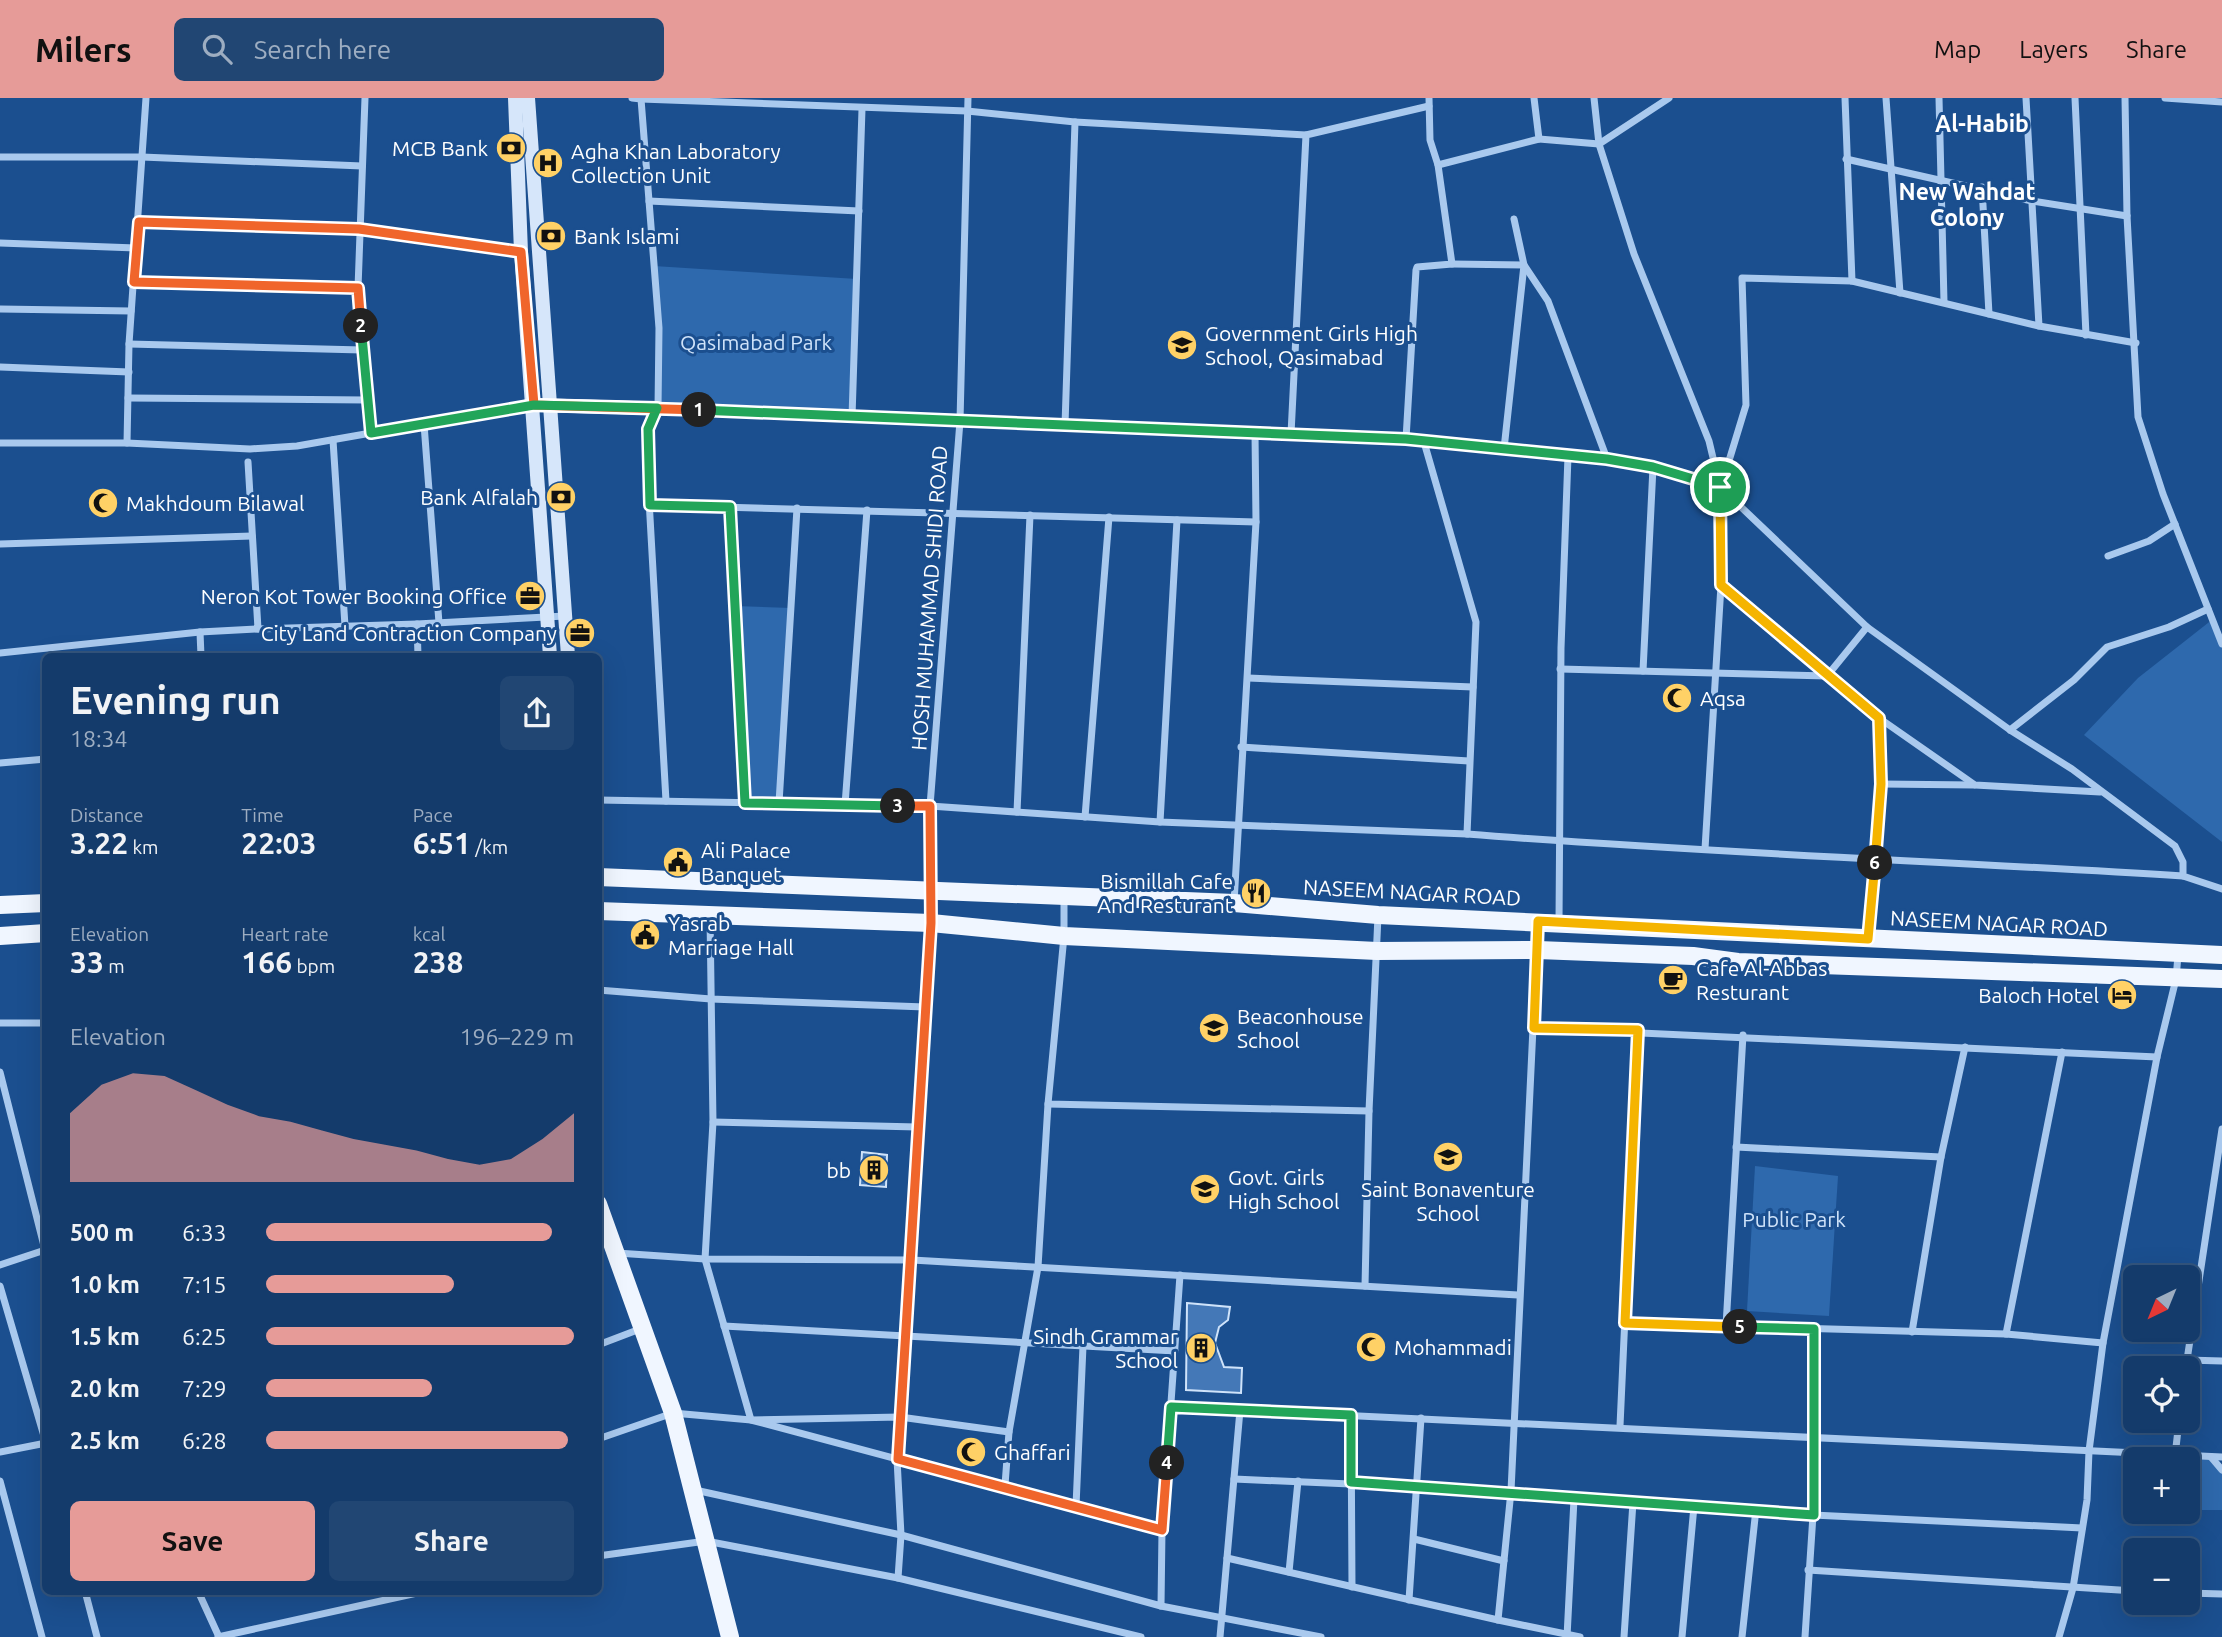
<!DOCTYPE html>
<html lang="en">
<head>
<meta charset="utf-8">
<style>
	body { margin:0; font-family:Ubuntu,sans-serif; background:#214673; color:#f1f3f6; height:100vh; display:flex; flex-direction:column; font-size:26px; white-space:nowrap }
	* { box-sizing:border-box; margin:0 }
	p { font-size:23px; color:#9dadc1 }
	.icon { flex:none; width:38px; height:38px; fill:none; stroke:currentColor; stroke-width:2; stroke-linecap:round; stroke-linejoin:round }
	.map { position:relative; flex:1; overflow:hidden }
	.details { position:absolute; left:42px; top:555px; width:560px; height:942px; display:flex; flex-direction:column; background:#143b6b; border-radius:10px; box-shadow:0 7px 28px #0002,0 0 0 2px #33557e }
	.details>* { flex:none }
	.needle { width:46px; rotate:223deg }
	.buttons { position:absolute; left:2123px; top:1167px; display:grid; gap:14px }
	.buttons a { display:grid; place-items:center; width:77px; height:77px; border-radius:10px; background:#143b6b; box-shadow:0 7px 28px #0002,0 0 0 2px #33557e; font-size:35px }
	.pin { position:absolute; display:grid; place-items:center; width:60px; height:60px; color:#fff; margin:-30px; border:4px solid #fff; border-radius:50%; box-shadow:0 2px 7px #0007 }
	.km { position:absolute; width:35px; height:35px; margin:-18px; border-radius:50%; background:#222; color:#fff; font-size:19px; line-height:35px; text-align:center }
	.round { display:grid; place-items:center; flex:none; width:74px; height:74px; border-radius:10px; background:#214673 }
	.headline { display:flex; align-items:center; justify-content:space-between; height:119px; padding:0 28px }
	h1 { font-size:38px; font-weight:600; line-height:52px }
	.metrics { display:grid; grid-template-columns:repeat(3,1fr); gap:10px; height:119px; padding:7px 28px }
	.metrics div { display:grid; align-content:center }
	.metrics b { font-size:30px; font-weight:600 }
	.metrics small { font-size:19px; font-weight:400 }
	.metrics p { font-size:19px }
	.chart { height:196px; padding:14px 28px }
	.chart p { display:flex; justify-content:space-between }
	.chart svg { width:100%; height:126px; margin-top:7px; fill:#e69b98; opacity:.7 }
	.primary-button { display:flex; gap:14px; margin-top:auto; padding:14px 28px }
	.primary-button a { flex:1; height:80px; border-radius:10px; background:#e69b98; color:#111; font-size:28px; font-weight:600; line-height:80px; text-align:center }
	.primary-button a+a { background:#214673; color:#f1f3f6 }
	ul { padding:0 28px; list-style:none; font-size:23px }
	li { display:grid; grid-template-columns:112px 84px 1fr; align-items:center; height:52px }
	li i { height:18px; border-radius:9px; background:#e69b98 }
	header { display:flex; align-items:center; gap:42px; box-sizing:border-box; height:98px; padding:0 35px; background:#e69b98; color:#111 }
	header strong { font-size:33px }
	nav { display:flex; gap:38px; margin-inline-start:auto; font-size:24px }
	.search { width:490px; height:63px; background:#214673; display:flex; align-items:center; gap:18px; box-sizing:border-box; padding:0 24px; border-radius:10px; color:#9dadc1; font-size:26px }
	.map>svg:first-child { display:block }
</style>
</head>
<body>
<header>
<strong>Milers</strong>
<div class="search"><svg class="icon" aria-label="search" viewBox="0 0 24 24"><circle cx="10" cy="10" r="6"/><path d="M15 15l6 6"/></svg>Search here</div>
<nav><a>Map</a><a>Layers</a><a>Share</a></nav>
</header>
<div class="map">
<svg width="2222" height="1539" viewBox="0 0 2222 1539">
	<rect width="100%" height="100%" fill="#1b4f8f"/>
	<!-- green -->
	<g fill="#2e69ad">
		<path d="M654 168 857 181 852 319 658 310Z"/>
		<path d="M735 508 791 510 779 705H745Z"/>
		<path d="M2213 521 2222 546V744L2084 637 2138 580Z"/>
		<path d="M1755 1068 1838 1078 1829 1218 1747 1213Z"/>
		<path d="M2127 1356 2211 1359 2222 1372V1412H2188V1362H2135V1412H2123Z"/>
	</g>
	<!-- building -->
	<g fill="#4478b7" stroke="#cfe3fa" stroke-width="2">
		<path d="M862 1054 887 1057 886 1089 860 1087Z"/>
		<path d="M1187 1205 1230 1209 1228 1222 1219 1229 1215 1245 1224 1269 1242 1270 1241 1295 1186 1292Z"/>
	</g>
	<g fill="none" stroke-linecap="round" stroke-linejoin="round">
		<!-- minor -->
		<g stroke="#a9c9ee" stroke-width="7">
			<path d="M365 0 358 190 371 335 551 306 1406 341 1653 369 1720 389 1867 529 2010 632 2072 671 2175 748 2183 764V778L2222 791"/>
			<path d="M632 0 641 1 659 230 658 310 648 331 647 366 666 703"/>
			<path d="M1594 0 1599 46 1634 156 1709 343 1720 389 1721 487 1705 751"/>
			<path d="M1845 0 1852 183"/>
			<path d="M1886 0 1900 195"/>
			<path d="M1939 0 1944 204"/>
			<path d="M2026 0 2039 228"/>
			<path d="M2075 0 2086 237"/>
			<path d="M2125 0 2127 118 2138 319 2163 396 2222 546"/>
			<path d="M2165 0 2222 4"/>
			<path d="M641 1 967 13 1075 24 1065 327"/>
			<path d="M1075 24 1306 37"/>
			<path d="M1539 41 1599 46 1669 0"/>
			<path d="M0 59H142L362 68"/>
			<path d="M1846 61 2032 103 2127 118"/>
			<path d="M1438 67 1539 41 1534 0"/>
			<path d="M1982 89 1989 216"/>
			<path d="M649 103 859 113"/>
			<path d="M139 124 359 131 521 154"/>
			<path d="M0 145 136 150"/>
			<path d="M1452 166 1524 167 1548 203 1607 361"/>
			<path d="M134 184 358 190"/>
			<path d="M0 211 131 213"/>
			<path d="M129 246 362 252"/>
			<path d="M0 269 129 274"/>
			<path d="M128 300 366 302"/>
			<path d="M852 319 862 11"/>
			<path d="M424 326 439 525"/>
			<path d="M1291 336 1306 37 1429 8"/>
			<path d="M1406 341 1416 172 1417 169 1452 166 1438 67 1430 42 1429 0"/>
			<path d="M333 342 345 528"/>
			<path d="M0 345H127L250 351 297 348 371 335"/>
			<path d="M127 345 129 246 146 0"/>
			<path d="M1504 351 1524 167 1514 121"/>
			<path d="M1721 389 1746 307 1742 180 1852 183 2039 228 2136 245"/>
			<path d="M650 407 1256 424"/>
			<path d="M730 409 745 705"/>
			<path d="M0 446 252 438"/>
			<path d="M2108 458 2149 443 2175 426"/>
			<path d="M1721 487 1879 620 1881 686 1868 840"/>
			<path d="M417 526 565 518"/>
			<path d="M258 531 417 526 418 558"/>
			<path d="M200 534 201 558"/>
			<path d="M0 555 200 534 258 531 248 364"/>
			<path d="M1560 571 1827 578 1867 529"/>
			<path d="M1643 573 1653 369"/>
			<path d="M1248 580 1473 589"/>
			<path d="M1879 620 1975 687 2100 694"/>
			<path d="M2010 632 2074 582 2107 549 2169 529 2208 511"/>
			<path d="M1241 649 1469 663"/>
			<path d="M0 665 46 661"/>
			<path d="M1881 686 1974 687"/>
			<path d="M598 702 930 708 1160 724 1467 736 1476 524 1424 344"/>
			<path d="M779 705 797 410"/>
			<path d="M845 707 867 412"/>
			<path d="M1017 714 1030 417"/>
			<path d="M1085 719 1109 419"/>
			<path d="M1160 724 1177 422"/>
			<path d="M1467 736C1705 755 1944 763 2183 778"/>
			<path d="M929 792 930 708 960 323 968 0"/>
			<path d="M1064 800V838L1048 1006 1369 1013 1378 818"/>
			<path d="M1234 805 1256 424 1255 335"/>
			<path d="M710 819 713 1024 705 1161 751 1322 900 1319 1009 1334"/>
			<path d="M1559 824 1561 550 1568 358"/>
			<path d="M598 892 711 901 925 909"/>
			<path d="M0 925H46"/>
			<path d="M1534 930 2157 959"/>
			<path d="M0 974 45 1152 0 1167"/>
			<path d="M713 1024 917 1029"/>
			<path d="M2222 1031 2187 1262 2222 1263"/>
			<path d="M1736 1049 1941 1059"/>
			<path d="M617 1155 705 1161 912 1162 1518 1197"/>
			<path d="M0 1188 46 1345"/>
			<path d="M1365 1188 1369 1013"/>
			<path d="M1625 1225 2006 1236 2103 1245"/>
			<path d="M724 1228 1175 1253"/>
			<path d="M1726 1228 1743 937"/>
			<path d="M1912 1234 1941 1059 1965 949"/>
			<path d="M2006 1236 2062 954"/>
			<path d="M598 1247 640 1231"/>
			<path d="M1171 1309 2222 1359"/>
			<path d="M1351 1317 1352 1489"/>
			<path d="M1620 1328 1638 932"/>
			<path d="M598 1341 673 1315 751 1322 1162 1432"/>
			<path d="M0 1354 46 1345"/>
			<path d="M2175 1358 2179 1323"/>
			<path d="M2211 1359 2222 1372"/>
			<path d="M1234 1381 1511 1393 1574 1401 1813 1417 2082 1430"/>
			<path d="M0 1383 42 1539"/>
			<path d="M1005 1387 1009 1334 1038 1169 1048 1006"/>
			<path d="M695 1392 901 1437 1161 1508 1162 1432 1180 1177"/>
			<path d="M1076 1408 1083 1248"/>
			<path d="M1414 1441 1504 1463"/>
			<path d="M598 1458 706 1443 898 1480 1141 1539"/>
			<path d="M1227 1460 1498 1522 1511 1393 1538 824"/>
			<path d="M1808 1472 2135 1493"/>
			<path d="M1289 1474 1298 1383"/>
			<path d="M898 1480 901 1437 897 1361 931 826"/>
			<path d="M85 1493 97 1539"/>
			<path d="M198 1493 219 1539"/>
			<path d="M2188 1495 2222 1496"/>
			<path d="M1409 1502 1421 1320"/>
			<path d="M1161 1508 1321 1539"/>
			<path d="M1498 1522 1580 1539"/>
			<path d="M218 1539 426 1493"/>
			<path d="M1220 1539 1240 1312"/>
			<path d="M1567 1539 1574 1401"/>
			<path d="M1624 1539 1633 1404"/>
			<path d="M1682 1539 1694 1408"/>
			<path d="M1742 1539 1756 1411"/>
			<path d="M1805 1539 1813 1417 1814 1231"/>
			<path d="M2059 1539 2073 1490 2087 1402 2089 1353 2103 1245 2157 959 2176 881 2178 857"/>
		</g>
		<!-- secondary -->
		<g stroke="#d6e6fa" stroke-width="14">
			<path d="M515 0 521 154 550 558"/>
			<path d="M528 0 568 558"/>
		</g>
		<!-- primary -->
		<g stroke="#f0f6ff" stroke-width="18">
			<path d="M598 779 1234 805 1378 817 2222 857"/>
			<path d="M0 807 46 805"/>
			<path d="M598 813 931 825 1064 838 1377 853 1538 852 1693 858 1738 864 2222 881"/>
			<path d="M0 838 46 835"/>
			<path d="M598 1106 673 1315 730 1539"/>
		</g>
	</g>
	<g fill="none" stroke-linecap="round" stroke-linejoin="round">
		<!-- split-1 casing -->
		<g stroke="#fff" stroke-width="14">
			<path id="split-1" d="M699 312 1406 341 1607 361 1653 369 1720 389"/>
		</g>
		<!-- split-2 casing -->
		<g stroke="#fff" stroke-width="14">
			<path id="split-2" d="M361 228 358 190 134 184 139 124 359 131 521 154 534 307 699 312"/>
		</g>
		<!-- split-3 casing -->
		<g stroke="#fff" stroke-width="14">
			<path id="split-3" d="M361 228 371 335 534 307 657 310 648 331 650 407 730 409 745 705 898 708"/>
		</g>
		<!-- split-4 casing -->
		<g stroke="#fff" stroke-width="14">
			<path id="split-4" d="M898 708H930L931 825 898 1361 1162 1432 1167 1365"/>
		</g>
		<!-- split-5 casing -->
		<g stroke="#fff" stroke-width="14">
			<path id="split-5" d="M1167 1365 1171 1309 1351 1317V1384L1814 1417V1231L1740 1229"/>
		</g>
		<!-- split-6 casing -->
		<g stroke="#fff" stroke-width="14">
			<path id="split-6" d="M1740 1229 1625 1225 1638 932 1534 930 1538 823 1868 841 1875 765"/>
		</g>
		<!-- split-7 casing -->
		<g stroke="#fff" stroke-width="14">
			<path id="split-7" d="M1720 389 1721 487 1879 620 1881 686 1875 765"/>
		</g>
		<!-- split-1 -->
		<use href="#split-1" stroke="#22a559" stroke-width="9"/>
		<!-- split-2 -->
		<use href="#split-2" stroke="#f0652b" stroke-width="9"/>
		<!-- split-3 -->
		<use href="#split-3" stroke="#22a559" stroke-width="9"/>
		<!-- split-4 -->
		<use href="#split-4" stroke="#f0652b" stroke-width="9"/>
		<!-- split-5 -->
		<use href="#split-5" stroke="#22a559" stroke-width="9"/>
		<!-- split-6 -->
		<use href="#split-6" stroke="#f5b400" stroke-width="9"/>
		<!-- split-7 -->
		<use href="#split-7" stroke="#f5b400" stroke-width="9"/>
	</g>
	<!-- icons -->
	<defs>
		<g id="bank-disc" transform="scale(1.575)"><circle r="9.5" fill="#ffd166" stroke="#1b4f8f"/><path d="M-6-4H6V4H-6ZM0-2.3a2.3 2.3 0 1 0 0 4.6a2.3 2.3 0 1 0 0-4.6Z" fill="#111"/></g>
		<g id="hospital-disc" transform="scale(1.575)"><circle r="9.5" fill="#ffd166" stroke="#1b4f8f"/><path d="M-5-5h3v3.5h4V-5h3V5h-3V1.5h-4V5h-3Z" fill="#111"/></g>
		<g id="school-disc" transform="scale(1.575)"><circle r="9.5" fill="#ffd166" stroke="#1b4f8f"/><path d="M0-5L7-2L0 1L-7-2ZM-4 1L0 2.5L4 1V4Q0 6-4 4Z" fill="#111"/></g>
		<g id="mosque-disc" transform="scale(1.575)"><circle r="9.5" fill="#ffd166" stroke="#1b4f8f"/><path d="M3.5-4.9A6 6 0 1 0 3.5 4.9A5 5 0 1 1 3.5-4.9Z" fill="#111"/></g>
		<g id="office-disc" transform="scale(1.575)"><circle r="9.5" fill="#ffd166" stroke="#1b4f8f"/><path d="M-6-3h4V-5.5h4V-3h4V5H-6ZM-1-4.5V-3h2v-1.5ZM-6 0V1H6V0Z" fill="#111"/></g>
		<g id="civic-disc" transform="scale(1.575)"><circle r="9.5" fill="#ffd166" stroke="#1b4f8f"/><path d="M-.6-6.5H3V-4.5H.6V-3L4-1V1h2V6H-6V1h2V-1L-.6-3ZM-1.2 2.5V6h2.4V2.5Z" fill="#111"/></g>
		<g id="restaurant-disc" transform="scale(1.575)"><circle r="9.5" fill="#ffd166" stroke="#1b4f8f"/><path d="M-5-6h1v4h1v-4h1v4h1v-4h1v5L-1.5 .5V6h-2V.5L-5-1ZM5-6V6H3V1.5H1.5Q1.5-4 5-6Z" fill="#111"/></g>
		<g id="cafe-disc" transform="scale(1.575)"><circle r="9.5" fill="#ffd166" stroke="#1b4f8f"/><path d="M-5.5-4.5H6V0H3Q3 3.5 0 3.5H-2.5Q-5.5 3.5-5.5 0ZM3-3.2v2h1.7v-2ZM-6 4.5H4V6H-6Z" fill="#111"/></g>
		<g id="hotel-disc" transform="scale(1.575)"><circle r="9.5" fill="#ffd166" stroke="#1b4f8f"/><path d="M-6-4.5h1.5V1H6V5H4.5V3h-9V5H-6ZM-4 0a1.8 1.8 0 1 1 3.6 0ZM.5 0V-2.5h3Q6-2.5 6 0Z" fill="#111"/></g>
		<g id="building-disc" transform="scale(1.575)"><circle r="9.5" fill="#ffd166" stroke="#1b4f8f"/><path d="M-4-6H4V6H1V3H-1V6H-4ZM-2.5-4.3h1.7v1.8h-1.7ZM.8-4.3h1.7v1.8H.8ZM-2.5-1h1.7V.8h-1.7ZM.8-1h1.7V.8H.8Z" fill="#111"/></g>
	</defs>
	<g fill-rule="evenodd">
		<use href="#bank-disc" x="511" y="50"/>
		<use href="#hospital-disc" x="548" y="65"/>
		<use href="#bank-disc" x="551" y="138"/>
		<use href="#school-disc" x="1182" y="247"/>
		<use href="#bank-disc" x="561" y="399"/>
		<use href="#mosque-disc" x="103" y="405"/>
		<use href="#office-disc" x="530" y="498"/>
		<use href="#office-disc" x="580" y="535"/>
		<use href="#mosque-disc" x="1677" y="600"/>
		<use href="#civic-disc" x="678" y="764"/>
		<use href="#restaurant-disc" x="1256" y="795"/>
		<use href="#civic-disc" x="645" y="837"/>
		<use href="#cafe-disc" x="1673" y="882"/>
		<use href="#hotel-disc" x="2122" y="897"/>
		<use href="#school-disc" x="1214" y="930"/>
		<use href="#school-disc" x="1448" y="1059"/>
		<use href="#building-disc" x="874" y="1072"/>
		<use href="#school-disc" x="1205" y="1091"/>
		<use href="#mosque-disc" x="1371" y="1249"/>
		<use href="#building-disc" x="1201" y="1250"/>
		<use href="#mosque-disc" x="971" y="1354"/>
	</g>
	<g text-anchor="middle" dominant-baseline="central" stroke-width="6" stroke-linejoin="round" paint-order="stroke">
		<!-- poi labels -->
		<g font-size="21" fill="#fff" stroke="#1b4f8f" text-anchor="start">
			<text x="488" y="50" text-anchor="end">MCB Bank</text>
			<text x="571" y="53">Agha Khan Laboratory<tspan x="571" dy="24">Collection Unit</tspan></text>
			<text x="574" y="138">Bank Islami</text>
			<text x="1205" y="235">Government Girls High<tspan x="1205" dy="24">School, Qasimabad</tspan></text>
			<text x="538" y="399" text-anchor="end">Bank Alfalah</text>
			<text x="126" y="405">Makhdoum Bilawal</text>
			<text x="507" y="498" text-anchor="end">Neron Kot Tower Booking Office</text>
			<text x="557" y="535" text-anchor="end">City Land Contraction Company</text>
			<text x="1700" y="600">Aqsa</text>
			<text x="701" y="752">Ali Palace<tspan x="701" dy="24">Banquet</tspan></text>
			<text x="1233" y="783" text-anchor="end">Bismillah Cafe<tspan x="1233" dy="24">And Resturant</tspan></text>
			<text x="668" y="825">Yasrab<tspan x="668" dy="24">Marriage Hall</tspan></text>
			<text x="1696" y="870">Cafe Al-Abbas<tspan x="1696" dy="24">Resturant</tspan></text>
			<text x="2099" y="897" text-anchor="end">Baloch Hotel</text>
			<text x="1237" y="918">Beaconhouse<tspan x="1237" dy="24">School</tspan></text>
			<text x="851" y="1072" text-anchor="end">bb</text>
			<text x="1228" y="1079">Govt. Girls<tspan x="1228" dy="24">High School</tspan></text>
			<text x="1448" y="1091" text-anchor="middle">Saint Bonaventure<tspan x="1448" dy="24">School</tspan></text>
			<text x="1178" y="1238" text-anchor="end">Sindh Grammar<tspan x="1178" dy="24">School</tspan></text>
			<text x="1394" y="1249">Mohammadi</text>
			<text x="994" y="1354">Ghaffari</text>
		</g>
		<!-- park labels -->
		<g font-size="21" fill="#cfe3fa" stroke="#1b4f8f">
			<text x="756" y="244">Qasimabad Park</text>
			<text x="1794" y="1121">Public Park</text>
		</g>
		<!-- street labels -->
		<g font-size="21" fill="#fff" stroke="#1b4f8f">
			<text transform="translate(929 500) rotate(-86)">HOSH MUHAMMAD SHIDI ROAD</text>
			<text transform="translate(1412 794) rotate(3)">NASEEM NAGAR ROAD</text>
			<text transform="translate(1999 825) rotate(3)">NASEEM NAGAR ROAD</text>
		</g>
		<!-- neighbourhood labels -->
		<g font-size="23" font-weight="bold" fill="#fff" stroke="#1b4f8f">
			<text x="1982" y="25">Al-Habib</text>
			<text x="1967" y="93">New Wahdat<tspan x="1967" dy="26">Colony</tspan></text>
		</g>
	</g>
</svg>
<div class="buttons">
<a><svg class="needle" viewBox="-14 -14 28 28"><path d="M0-13l5 13h-10z" fill="#e53935"/><path d="M0 13l5-13h-10z" fill="#9dadc1"/></svg></a>
<a><svg class="icon" aria-label="locate" viewBox="0 0 24 24"><circle cx="12" cy="12" r="6"/><path d="M12 2v4M12 18v4M2 12h4M18 12h4"/></svg></a>
<a>+</a>
<a>−</a>
</div>
<div class="pin" style="left:1720px;top:389px;background:#1e9e55"><svg class="icon" aria-label="arrive" viewBox="0 0 24 24"><path d="M6 21V4h12l-3 4 3 4H6"/></svg></div>
<b class="km" style="left:699px;top:312px">1</b>
<b class="km" style="left:361px;top:228px">2</b>
<b class="km" style="left:898px;top:708px">3</b>
<b class="km" style="left:1167px;top:1365px">4</b>
<b class="km" style="left:1740px;top:1229px">5</b>
<b class="km" style="left:1875px;top:765px">6</b>
<section class="details">
<div class="headline"><div><h1>Evening run</h1><p>18:34</p></div><a class="round"><svg class="icon" aria-label="share" viewBox="0 0 24 24"><path d="M12 15V3M7 8l5-5 5 5M5 13v7h14v-7"/></svg></a></div>
<div class="metrics">
<div><p>Distance</p><b>3.22<small> km</small></b></div>
<div><p>Time</p><b>22:03</b></div>
<div><p>Pace</p><b>6:51<small> /km</small></b></div>
</div>
<div class="metrics">
<div><p>Elevation</p><b>33<small> m</small></b></div>
<div><p>Heart rate</p><b>166<small> bpm</small></b></div>
<div><p>kcal</p><b>238</b></div>
</div>
<div class="chart"><p><span>Elevation</span>196–229 m</p>
<svg viewBox="0 0 160 44" preserveAspectRatio="none"><path d="M0 44V20L10 10L20 6L30 7L40 12L50 17L60 21L70 23L80 26L90 29L100 31L110 33L120 36L130 38L140 36L150 29L160 20V44z"/></svg>
</div>
<ul>
<li><b>500 m</b>6:33<i style="width:93%"></i></li>
<li><b>1.0 km</b>7:15<i style="width:61%"></i></li>
<li><b>1.5 km</b>6:25<i style="width:100%"></i></li>
<li><b>2.0 km</b>7:29<i style="width:54%"></i></li>
<li><b>2.5 km</b>6:28<i style="width:98%"></i></li>
</ul>
<div class="primary-button"><a>Save</a><a>Share</a></div>
</section>
</div>
</body>
</html>
